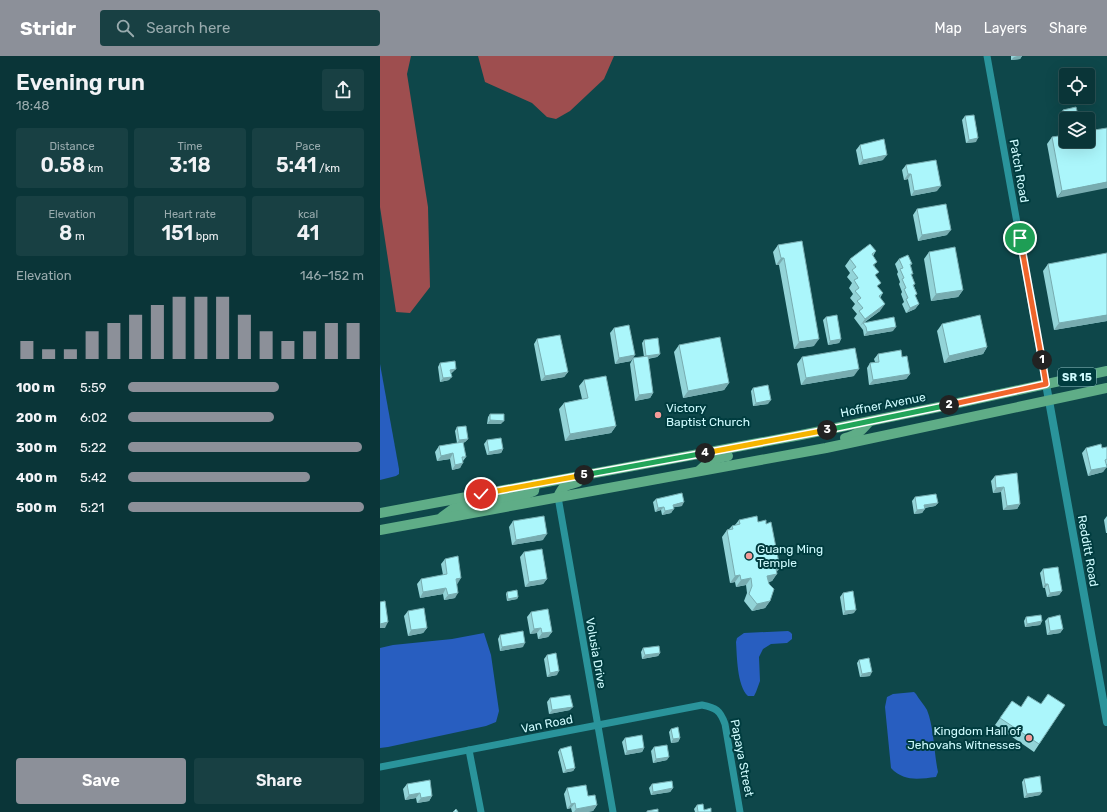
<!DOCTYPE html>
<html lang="en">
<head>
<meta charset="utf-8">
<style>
	body { margin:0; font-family:Rubik,sans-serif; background:#184043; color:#f1f3f6; height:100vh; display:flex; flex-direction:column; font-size:15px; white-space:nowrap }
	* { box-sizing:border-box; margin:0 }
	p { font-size:13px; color:#99abae }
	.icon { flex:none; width:22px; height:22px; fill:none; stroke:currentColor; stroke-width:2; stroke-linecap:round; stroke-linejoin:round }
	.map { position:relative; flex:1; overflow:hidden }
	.drawer { display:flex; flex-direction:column; background:#0a3538; width:380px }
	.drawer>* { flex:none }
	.fabs { position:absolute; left:679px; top:12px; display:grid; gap:8px }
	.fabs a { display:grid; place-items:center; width:36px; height:36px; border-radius:4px; background:#0a3538; box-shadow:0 4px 16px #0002,0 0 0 1px #2a5053; font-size:20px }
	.pin { position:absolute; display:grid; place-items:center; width:34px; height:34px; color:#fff; margin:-17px; border:2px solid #fff; border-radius:50%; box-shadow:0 1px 4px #0007 }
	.km { position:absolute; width:20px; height:20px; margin:-10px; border-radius:50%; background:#222; color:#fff; font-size:11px; line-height:20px; text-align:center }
	.round { display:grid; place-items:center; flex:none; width:42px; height:42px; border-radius:4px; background:#184043 }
	.overview { display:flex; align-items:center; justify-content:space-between; height:68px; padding:0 16px }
	h1 { font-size:22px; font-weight:600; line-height:30px }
	.stats { display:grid; grid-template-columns:repeat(3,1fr); gap:6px; height:68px; padding:4px 16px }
	.stats div { display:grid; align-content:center; border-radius:4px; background:#184043; text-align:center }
	.stats b { font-size:20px; font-weight:600 }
	.stats small { font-size:11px; font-weight:400 }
	.stats p { font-size:11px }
	.chart { height:112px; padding:8px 16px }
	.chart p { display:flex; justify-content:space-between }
	.chart svg { width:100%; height:72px; margin-top:4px; stroke:#8c9099; stroke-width:6 }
	.button { display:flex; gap:8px; margin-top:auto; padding:8px 16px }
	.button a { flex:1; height:46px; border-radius:4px; background:#8c9099; color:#fff; font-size:16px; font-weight:600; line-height:46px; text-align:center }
	.button a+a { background:#184043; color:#f1f3f6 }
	ul { padding:0 16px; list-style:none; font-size:13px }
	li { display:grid; grid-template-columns:64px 48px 1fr; align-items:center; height:30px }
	li i { height:10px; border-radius:5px; background:#8c9099 }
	header { display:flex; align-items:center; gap:24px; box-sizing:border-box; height:56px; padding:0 20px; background:#8c9099; color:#fff }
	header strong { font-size:19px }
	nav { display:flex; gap:22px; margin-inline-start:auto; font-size:14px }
	.search { width:280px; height:36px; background:#184043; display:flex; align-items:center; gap:10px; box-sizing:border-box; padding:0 14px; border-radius:4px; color:#99abae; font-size:15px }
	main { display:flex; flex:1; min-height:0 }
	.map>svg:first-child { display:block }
</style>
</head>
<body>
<header>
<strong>Stridr</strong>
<div class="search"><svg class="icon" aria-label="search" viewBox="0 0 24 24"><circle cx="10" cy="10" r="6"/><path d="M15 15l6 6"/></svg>Search here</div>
<nav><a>Map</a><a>Layers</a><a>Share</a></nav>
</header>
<main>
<section class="drawer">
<div class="overview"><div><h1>Evening run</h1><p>18:48</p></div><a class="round"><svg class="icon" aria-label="share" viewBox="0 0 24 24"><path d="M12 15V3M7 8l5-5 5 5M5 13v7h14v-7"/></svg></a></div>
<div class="stats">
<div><p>Distance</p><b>0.58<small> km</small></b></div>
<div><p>Time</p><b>3:18</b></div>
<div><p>Pace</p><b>5:41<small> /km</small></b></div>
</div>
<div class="stats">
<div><p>Elevation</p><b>8<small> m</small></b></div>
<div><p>Heart rate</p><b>151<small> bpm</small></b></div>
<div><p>kcal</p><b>41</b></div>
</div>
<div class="chart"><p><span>Elevation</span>146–152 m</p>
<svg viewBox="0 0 160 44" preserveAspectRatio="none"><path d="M5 44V33M15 44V38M25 44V38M35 44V27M45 44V22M55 44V17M65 44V11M75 44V6M85 44V6M95 44V6M105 44V17M115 44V27M125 44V33M135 44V27M145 44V22M155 44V22"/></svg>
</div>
<ul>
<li><b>100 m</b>5:59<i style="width:64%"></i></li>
<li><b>200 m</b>6:02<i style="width:62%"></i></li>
<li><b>300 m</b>5:22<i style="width:99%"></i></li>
<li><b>400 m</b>5:42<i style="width:77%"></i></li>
<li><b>500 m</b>5:21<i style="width:100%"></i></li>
</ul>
<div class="button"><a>Save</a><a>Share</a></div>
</section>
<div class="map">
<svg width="727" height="756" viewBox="0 0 727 756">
	<rect width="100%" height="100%" fill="#0e474a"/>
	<!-- green -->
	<g fill="#9e4e4f">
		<path d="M0 0H31L27 18 48 151 50 231 30 257 16 256 0 151Z"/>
		<path d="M98 0H234L224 23 190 55 176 63 167 61 152 47 105 26Z"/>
	</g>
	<!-- water -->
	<g fill="#285ec0">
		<path d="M0 308 19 413V418L16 420 0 424Z"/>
		<path d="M408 575 410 576 412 578V583L407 587 391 588 383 593 379 601 380 625 376 636 374 640H368C357 630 357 600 356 586L357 582 364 577Z"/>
		<path d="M104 577 111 599 119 655 116 666 106 670 8 691 0 692V592L13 589 72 583Z"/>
		<path d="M534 636 536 638C539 643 544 649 547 654 554 671 554 698 558 716L556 721C539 723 524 726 511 712L505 651 507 641 513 638Z"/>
	</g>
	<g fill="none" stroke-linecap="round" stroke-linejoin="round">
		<!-- minor -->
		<g stroke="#2a949b" stroke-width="7">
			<path d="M607 0 666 328"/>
			<path d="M178 441 233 756"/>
			<path d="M89 694 101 756"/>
			<path d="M0 711 322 649C336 652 340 654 345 668L360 756"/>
		</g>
		<!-- tertiary -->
		<path stroke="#2a949b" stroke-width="8" d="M666 328 727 666"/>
		<!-- primary -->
		<g stroke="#5fad87" stroke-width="10">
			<path d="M465 382C478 379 481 375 489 366"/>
			<path d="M320 414C329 405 335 402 348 400"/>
			<path d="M178 441C183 429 186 429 198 426"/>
			<path d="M0 457 421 379 569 349 727 315"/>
			<path d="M62 461 73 453 147 438 154 435 155 428"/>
			<path d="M0 474 446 392 727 332"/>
		</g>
	</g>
	<!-- wall -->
	<g fill="#93d4d8">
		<path d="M631 0H642L640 3 631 4Z"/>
		<path d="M696 51 686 70 683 71 681 57 683 54Z"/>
		<path d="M585 60 596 86 586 87 582 64Z"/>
		<path d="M727 72 677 142 667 88 672 81Z"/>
		<path d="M480 89 503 104 479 109 476 94Z"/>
		<path d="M526 109 557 135 531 140 528 123 524 124 522 114Z"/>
		<path d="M537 153 567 179 538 185 533 159Z"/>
		<path d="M422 185 434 290 414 293 399 209H396L393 196 398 189Z"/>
		<path d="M496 195 493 200 496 220 498 231 503 237 500 242V255L485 266 513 275 484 280 483 274 480 270 481 269 480 270 474 262 477 258 472 252 475 248 470 242 473 238 469 232 472 227 467 221 470 217 465 210 470 203Z"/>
		<path d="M549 196 583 234 578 241 551 245 544 203Z"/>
		<path d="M519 203 532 208 530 210 534 230 537 238 535 240 539 248 535 253 526 257 522 248 524 246 521 238 522 236 519 228 520 226 517 218 518 216 515 208Z"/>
		<path d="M668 208 727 265 674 274 663 215Z"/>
		<path d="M446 261 461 283 459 287 448 289 443 264Z"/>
		<path d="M562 268 607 291 603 298 564 307 557 275Z"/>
		<path d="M234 272 251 305 235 308 230 277Z"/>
		<path d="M157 283 188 316 184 321 161 325 154 288Z"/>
		<path d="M264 284 280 298 277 301 268 303 273 337 270 342 255 345 250 308 253 302 264 301 262 287Z"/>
		<path d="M299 289 349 327 344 334 303 342 294 296Z"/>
		<path d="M498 298 522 301 530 318 526 323 489 329 487 312 490 307 495 306 494 303Z"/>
		<path d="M422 301 474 320 421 329 417 308Z"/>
		<path d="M60 307 73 316 71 317 69 324 60 326 58 311Z"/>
		<path d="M204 324 236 370 231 377 185 385 179 353 184 347 202 343 199 330Z"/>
		<path d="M373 332 388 348 373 350 371 335Z"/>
		<path d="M110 358 121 368H107L108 361Z"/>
		<path d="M77 371 88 383 85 386 83 387 86 401 83 405 80 412 72 414 70 403 57 405 55 396 59 390 77 387 75 375Z"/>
		<path d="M107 384 123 393 121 397 107 399 104 388Z"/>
		<path d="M727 391V408H726L723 416 708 420 702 397 706 392H722Z"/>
		<path d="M615 420 640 448 637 453 623 454 621 436 613 437 611 425Z"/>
		<path d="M535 441 558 447 555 450 545 452 542 457 534 458 532 445Z"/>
		<path d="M276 443 302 450 294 451 291 457 282 459 281 454 275 456 273 446Z"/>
		<path d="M727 460V477H726L724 464Z"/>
		<path d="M359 464 378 466 397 517 392 525 389 526 390 545 385 552 372 555 364 545 367 537 366 529 356 531 355 526 350 527 342 481 347 474 349 473 352 470 355 469Z"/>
		<path d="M133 465 163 484 132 489 129 471Z"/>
		<path d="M144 496 167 523 163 528 145 531 140 501Z"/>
		<path d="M65 503 78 527 77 528 75 542 64 544 63 538 40 542 37 528 41 523 63 519 61 508Z"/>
		<path d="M663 513 682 535 679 539 667 541 665 532H663L660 517Z"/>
		<path d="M127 536 138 541 137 543 127 545 126 538Z"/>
		<path d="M463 537 474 557 463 559 460 541Z"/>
		<path d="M28 555 47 572 43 577 28 580 24 560Z"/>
		<path d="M151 556 172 576 168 581 158 583 157 577 150 578 147 561Z"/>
		<path d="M646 561 662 565 660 569 645 571 644 565Z"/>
		<path d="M668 562 683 573 680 577 667 579 665 565Z"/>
		<path d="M120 579 143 591 120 595 118 583Z"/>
		<path d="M263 592 280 597 278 600 262 603 261 596Z"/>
		<path d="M167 599 177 619 167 621 164 603Z"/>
		<path d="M479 604 490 620 480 621 477 607Z"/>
		<path d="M170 642 190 654 169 658 167 646Z"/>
		<path d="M632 645 641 651 685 649 654 696 615 669Z"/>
		<path d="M291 673 300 682 298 686 291 687 289 676Z"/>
		<path d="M245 682 264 692 262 696 245 699 242 686Z"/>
		<path d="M274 691 287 704 273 707 271 695Z"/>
		<path d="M180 693 195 712 193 715 183 717 178 696Z"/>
		<path d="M644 723 660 739 644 742 642 726Z"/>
		<path d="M27 728 52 740 49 745 37 747 36 742 25 744 23 733Z"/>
		<path d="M272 728 293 732 290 736 271 739 269 732Z"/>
		<path d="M187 732 208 740 217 749 213 755 207 756H192L191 752 187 753 184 738Z"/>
		<path d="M317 749 324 754 331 756H315L314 753Z"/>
	</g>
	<!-- shaded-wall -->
	<g fill="#78acb0">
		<path d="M637 0H642L640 3 631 4 634 1Z"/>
		<path d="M598 82 596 86 586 87 589 84Z"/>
		<path d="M507 99 503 104 479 109 483 104Z"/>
		<path d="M528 118H531L528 123 524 124Z"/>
		<path d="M727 126V132L677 142 682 135Z"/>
		<path d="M561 130 557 135 531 140 534 135Z"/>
		<path d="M571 174 567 179 538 185 542 179Z"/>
		<path d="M401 202H404L399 209H396Z"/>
		<path d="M583 234 578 241 551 245 556 238Z"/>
		<path d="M505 248 500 255 483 267 480 270 485 263Z"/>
		<path d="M539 248 535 253 526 257 530 252Z"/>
		<path d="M727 259V265L674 274 679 267Z"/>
		<path d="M516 271 513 275 484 280 487 276Z"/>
		<path d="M439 283 434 290 414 293 419 286Z"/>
		<path d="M461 283 459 287 448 289 450 285Z"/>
		<path d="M607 291 603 298 564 307 569 300Z"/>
		<path d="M280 298 277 301 264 303 266 300Z"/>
		<path d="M255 299 251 305 235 308 239 302Z"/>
		<path d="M76 313 73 316 68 317 70 314Z"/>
		<path d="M479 313 474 320 421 329 426 322Z"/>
		<path d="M188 316 184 321 161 325 165 320Z"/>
		<path d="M530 318 526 323 489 329 493 324Z"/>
		<path d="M72 321 69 324 60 326 63 322Z"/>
		<path d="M349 327 344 334 303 342 308 335Z"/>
		<path d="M273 337 270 342 255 345 259 339Z"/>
		<path d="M391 344 388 348 373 350 376 347Z"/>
		<path d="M110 364 124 365 121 368H107Z"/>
		<path d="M236 370 231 377 185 385 190 378Z"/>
		<path d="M88 383 85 386 77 388 79 384Z"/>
		<path d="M123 393 121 397 107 399 109 396Z"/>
		<path d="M73 397 70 403 57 405 61 400Z"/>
		<path d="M83 407 80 412 72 414 75 409Z"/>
		<path d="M727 411 723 416 708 420 711 414Z"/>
		<path d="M624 431 621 436 613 437 616 432Z"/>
		<path d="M304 446 302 450 290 452 293 449Z"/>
		<path d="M558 447 555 450 542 452 544 449Z"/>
		<path d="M640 448 637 453 623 454 627 450Z"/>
		<path d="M284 451 281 454 275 456 278 452Z"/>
		<path d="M294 453 291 457 282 459 285 455Z"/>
		<path d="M545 453 542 457 534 458 537 454Z"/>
		<path d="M167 478 163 484 132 489 136 484Z"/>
		<path d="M400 512 395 518H397L392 525 383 527 387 520 396 513Z"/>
		<path d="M360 519 355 526 350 527 355 520Z"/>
		<path d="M81 522 78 527 72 528 76 523Z"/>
		<path d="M371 522 366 529 356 531 361 524Z"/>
		<path d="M167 523 163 528 145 531 149 526Z"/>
		<path d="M665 528H668L665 532H663Z"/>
		<path d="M66 532 63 538 40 542 43 536Z"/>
		<path d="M682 535 679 539 667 541 670 537Z"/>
		<path d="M78 537 75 542 64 544 68 539Z"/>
		<path d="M138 541 137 543 127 545 128 543Z"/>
		<path d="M390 545 385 552 372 555 377 548Z"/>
		<path d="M476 554 474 557 463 559 465 555Z"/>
		<path d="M662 565 660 569 645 571 647 568Z"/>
		<path d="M8 566 5 572H0V568Z"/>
		<path d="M47 572 43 577 28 580 31 574Z"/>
		<path d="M161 572 157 577 150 578 154 573Z"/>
		<path d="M683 573 680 577 667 579 670 575Z"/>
		<path d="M172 576 168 581 158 583 162 577Z"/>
		<path d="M145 587 143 591 120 595 122 591Z"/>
		<path d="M280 597 278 600 262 603 265 599Z"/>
		<path d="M179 615 177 619 167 621 170 617Z"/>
		<path d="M492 616 490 620 480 621 482 618Z"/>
		<path d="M193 651 190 654 169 658 172 654Z"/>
		<path d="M300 682 298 686 291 687 293 683Z"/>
		<path d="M264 692 262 696 245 699 247 695Z"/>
		<path d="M289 701 287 704 273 707 276 703Z"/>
		<path d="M195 712 193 715 183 717 186 714Z"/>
		<path d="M293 732 290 736 271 739 273 736Z"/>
		<path d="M662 736 660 739 644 742 647 738Z"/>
		<path d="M40 737 36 742 25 744 29 739Z"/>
		<path d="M52 740 49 745 37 747 41 742Z"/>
		<path d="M195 747 191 752 187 753 191 748Z"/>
		<path d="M217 749 213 755 207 756H194L196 753Z"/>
	</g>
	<!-- building -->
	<g fill="#abf6fb" stroke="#78acb0">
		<path d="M696 51 699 63H686V67L683 54Z"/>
		<path d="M594 59 598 82 589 84 585 60Z"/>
		<path d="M727 72V126L682 135 672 81 686 79V85H708V75Z"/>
		<path d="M504 83 507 99 483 104 480 89Z"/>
		<path d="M556 104 561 130 534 135 531 118H528L526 109Z"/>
		<path d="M566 148 571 174 542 179 537 153Z"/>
		<path d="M422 185 439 283 419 286 404 202H401L398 189Z"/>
		<path d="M490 188 496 195 492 198 497 206 493 209 499 216 495 219 501 227 497 230 503 237 499 240 505 248 485 263 479 255 483 252 477 245 481 242 475 235 479 232 474 224 478 222 472 214 476 211 470 203Z"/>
		<path d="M575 191 583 234 556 238 549 196Z"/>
		<path d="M727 197V259L679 267 668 208Z"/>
		<path d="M528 199 532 208H530L533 218H531L535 228 533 229 537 238 535 239 539 248 530 252 526 243 528 242 524 233 526 232 522 223 524 222 520 213 523 212 519 203Z"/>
		<path d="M457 259 461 283 450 285 446 261Z"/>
		<path d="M600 259 607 291 569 300 562 268Z"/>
		<path d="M514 261 516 271 487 276 486 271 483 267Z"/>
		<path d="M249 269 255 299 239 302 234 272Z"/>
		<path d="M180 279 188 316 165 320 157 283Z"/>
		<path d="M340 281 349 327 308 335 299 289Z"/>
		<path d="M278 282 280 298 266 300 264 284Z"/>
		<path d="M475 292 479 313 426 322 422 301Z"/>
		<path d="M521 294 522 301 527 300 530 318 493 324 490 307 499 306 498 298Z"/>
		<path d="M268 300 273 337 259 339 253 302Z"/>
		<path d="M75 305 76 313 70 314 72 321 63 322 60 307Z"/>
		<path d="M226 320 236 370 190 378 184 347 208 342 204 324Z"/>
		<path d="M388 329 391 344 376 347 373 332Z"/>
		<path d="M110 358H124V365L110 364Z"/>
		<path d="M86 370 88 383 79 384 77 371Z"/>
		<path d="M121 382 123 393 109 396 107 384Z"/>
		<path d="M83 386 86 401H82L83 407 75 409 73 397 61 400 59 390Z"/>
		<path d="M721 388 722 392 727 391V403L725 404 727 411 711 414 706 392Z"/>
		<path d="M637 417 640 448 627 450 624 431 616 432 615 420Z"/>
		<path d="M302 437 304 446 293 449 294 453 285 455 284 451 278 452 276 443Z"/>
		<path d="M556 438 558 447 544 449 545 453 537 454 535 441Z"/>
		<path d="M164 460 167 478 136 484 133 465Z"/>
		<path d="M377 460 378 466 386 464V468L391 466 400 512 396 513 397 518 387 520 389 528 394 533 390 545 377 548 369 538 372 530 371 522 361 524 360 519 355 520 347 474 353 473 352 470 360 468 359 464Z"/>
		<path d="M162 493 167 523 149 526 144 496Z"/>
		<path d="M78 500 81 522 76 523 78 537 68 539 66 532 43 536 41 523 67 518 65 503Z"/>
		<path d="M678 511 682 535 670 537 668 528H665L663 513Z"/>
		<path d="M137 534 138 541 128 543 127 536Z"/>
		<path d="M473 535 476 554 465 555 463 537Z"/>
		<path d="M5 545 8 566 0 568V546Z"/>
		<path d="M44 552 47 572 31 574 28 555Z"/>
		<path d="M168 553 172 576 162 577 161 572 154 573 151 556Z"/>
		<path d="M661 559 662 565 647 568 646 561Z"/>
		<path d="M680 559 683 573 670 575 668 562Z"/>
		<path d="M143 575 145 587 122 591 120 579Z"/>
		<path d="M279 590 280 597 265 599 263 592Z"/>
		<path d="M176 597 179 615 170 617 167 599Z"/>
		<path d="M489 602 492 616 482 618 479 604Z"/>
		<path d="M668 638 685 649 659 688 620 662 632 645 641 651 648 640 661 648Z"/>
		<path d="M190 639 193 651 172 654 170 642Z"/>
		<path d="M298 671 300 682 293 683 291 673Z"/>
		<path d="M262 679 264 692 247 695 245 682Z"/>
		<path d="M287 689 289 701 276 703 274 691Z"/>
		<path d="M191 690 195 712 186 714 180 693Z"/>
		<path d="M660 720 662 736 647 738 644 723Z"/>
		<path d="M50 724 52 740 41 742 40 737 29 739 27 728Z"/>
		<path d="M292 725 293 732 273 736 272 728Z"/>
		<path d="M206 729 208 740 215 739 217 749 196 753 195 747 191 748 187 732Z"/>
		<path d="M323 748 324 754 331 752V756H318L317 749Z"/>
		<path d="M76 753 78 756H73Z"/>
		<path d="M278 753V756H267V755Z"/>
	</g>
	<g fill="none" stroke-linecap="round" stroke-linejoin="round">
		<!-- split-1 casing -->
		<g stroke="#fff" stroke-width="8">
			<path id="split-1" d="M640 182 662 304"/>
		</g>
		<!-- split-2 casing -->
		<g stroke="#fff" stroke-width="8">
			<path id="split-2" d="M569 349 666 328 662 304"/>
		</g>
		<!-- split-3 casing -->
		<g stroke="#fff" stroke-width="8">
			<path id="split-3" d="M447 374 569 349"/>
		</g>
		<!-- split-4 casing -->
		<g stroke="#fff" stroke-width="8">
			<path id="split-4" d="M325 397 447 374"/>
		</g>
		<!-- split-5 casing -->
		<g stroke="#fff" stroke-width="8">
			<path id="split-5" d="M204 419 325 397"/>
		</g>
		<!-- split-6 casing -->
		<g stroke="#fff" stroke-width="8">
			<path id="split-6" d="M101 438 204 419"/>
		</g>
		<!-- split-1 -->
		<use href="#split-1" stroke="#f0652b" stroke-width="5"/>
		<!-- split-2 -->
		<use href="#split-2" stroke="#f0652b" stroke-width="5"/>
		<!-- split-3 -->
		<use href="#split-3" stroke="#22a559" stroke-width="5"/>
		<!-- split-4 -->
		<use href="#split-4" stroke="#f5b400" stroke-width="5"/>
		<!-- split-5 -->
		<use href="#split-5" stroke="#22a559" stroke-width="5"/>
		<!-- split-6 -->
		<use href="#split-6" stroke="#f5b400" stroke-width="5"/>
	</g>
	<!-- markers -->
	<g fill="#f59b99" stroke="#003c3f" stroke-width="1.5">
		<circle cx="278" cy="359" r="4"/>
		<circle cx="369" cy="500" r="4"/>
		<circle cx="649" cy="682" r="4"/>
	</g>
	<g text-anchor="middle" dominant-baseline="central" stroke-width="4" stroke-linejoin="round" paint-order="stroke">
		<!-- shield labels -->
		<rect fill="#003c3f" stroke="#90c2c5" stroke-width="1" x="678" y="312" width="38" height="18" rx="3"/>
		<g font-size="11" font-weight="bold" fill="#cefbfe">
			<text x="697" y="321">SR 15</text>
		</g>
		<!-- street labels -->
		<g font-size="12" fill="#cefbfe" stroke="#003c3f">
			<text transform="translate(639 115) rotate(80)">Patch Road</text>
			<text transform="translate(503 349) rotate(-11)">Hoffner Avenue</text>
			<text transform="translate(708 495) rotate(80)">Redditt Road</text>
			<text transform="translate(216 597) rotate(80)">Volusia Drive</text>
			<text transform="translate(167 668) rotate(-11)">Van Road</text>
			<text transform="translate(362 702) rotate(79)">Papaya Street</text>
		</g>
		<!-- poi labels -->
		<g font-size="12" fill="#cefbfe" stroke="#003c3f" text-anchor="start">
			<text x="286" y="352">Victory<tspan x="286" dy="14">Baptist Church</tspan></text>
			<text x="377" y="493">Guang Ming<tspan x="377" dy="14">Temple</tspan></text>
			<text x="641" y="675" text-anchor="end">Kingdom Hall of<tspan x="641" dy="14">Jehovahs Witnesses</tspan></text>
		</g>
	</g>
</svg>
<div class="fabs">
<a><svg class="icon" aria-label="locate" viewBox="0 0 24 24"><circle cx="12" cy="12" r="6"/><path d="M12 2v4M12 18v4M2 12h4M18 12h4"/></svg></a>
<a><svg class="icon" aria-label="layers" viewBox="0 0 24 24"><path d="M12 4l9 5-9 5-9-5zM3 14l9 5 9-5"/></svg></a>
</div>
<div class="pin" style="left:640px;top:182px;background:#1e9e55"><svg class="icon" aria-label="arrive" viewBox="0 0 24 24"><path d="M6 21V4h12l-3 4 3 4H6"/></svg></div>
<div class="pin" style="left:101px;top:438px;background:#d93025"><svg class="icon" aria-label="check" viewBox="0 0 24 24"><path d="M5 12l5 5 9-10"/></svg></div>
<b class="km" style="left:662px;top:304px">1</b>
<b class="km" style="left:569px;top:349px">2</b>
<b class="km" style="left:447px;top:374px">3</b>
<b class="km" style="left:325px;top:397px">4</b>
<b class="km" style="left:204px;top:419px">5</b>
</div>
</main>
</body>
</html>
